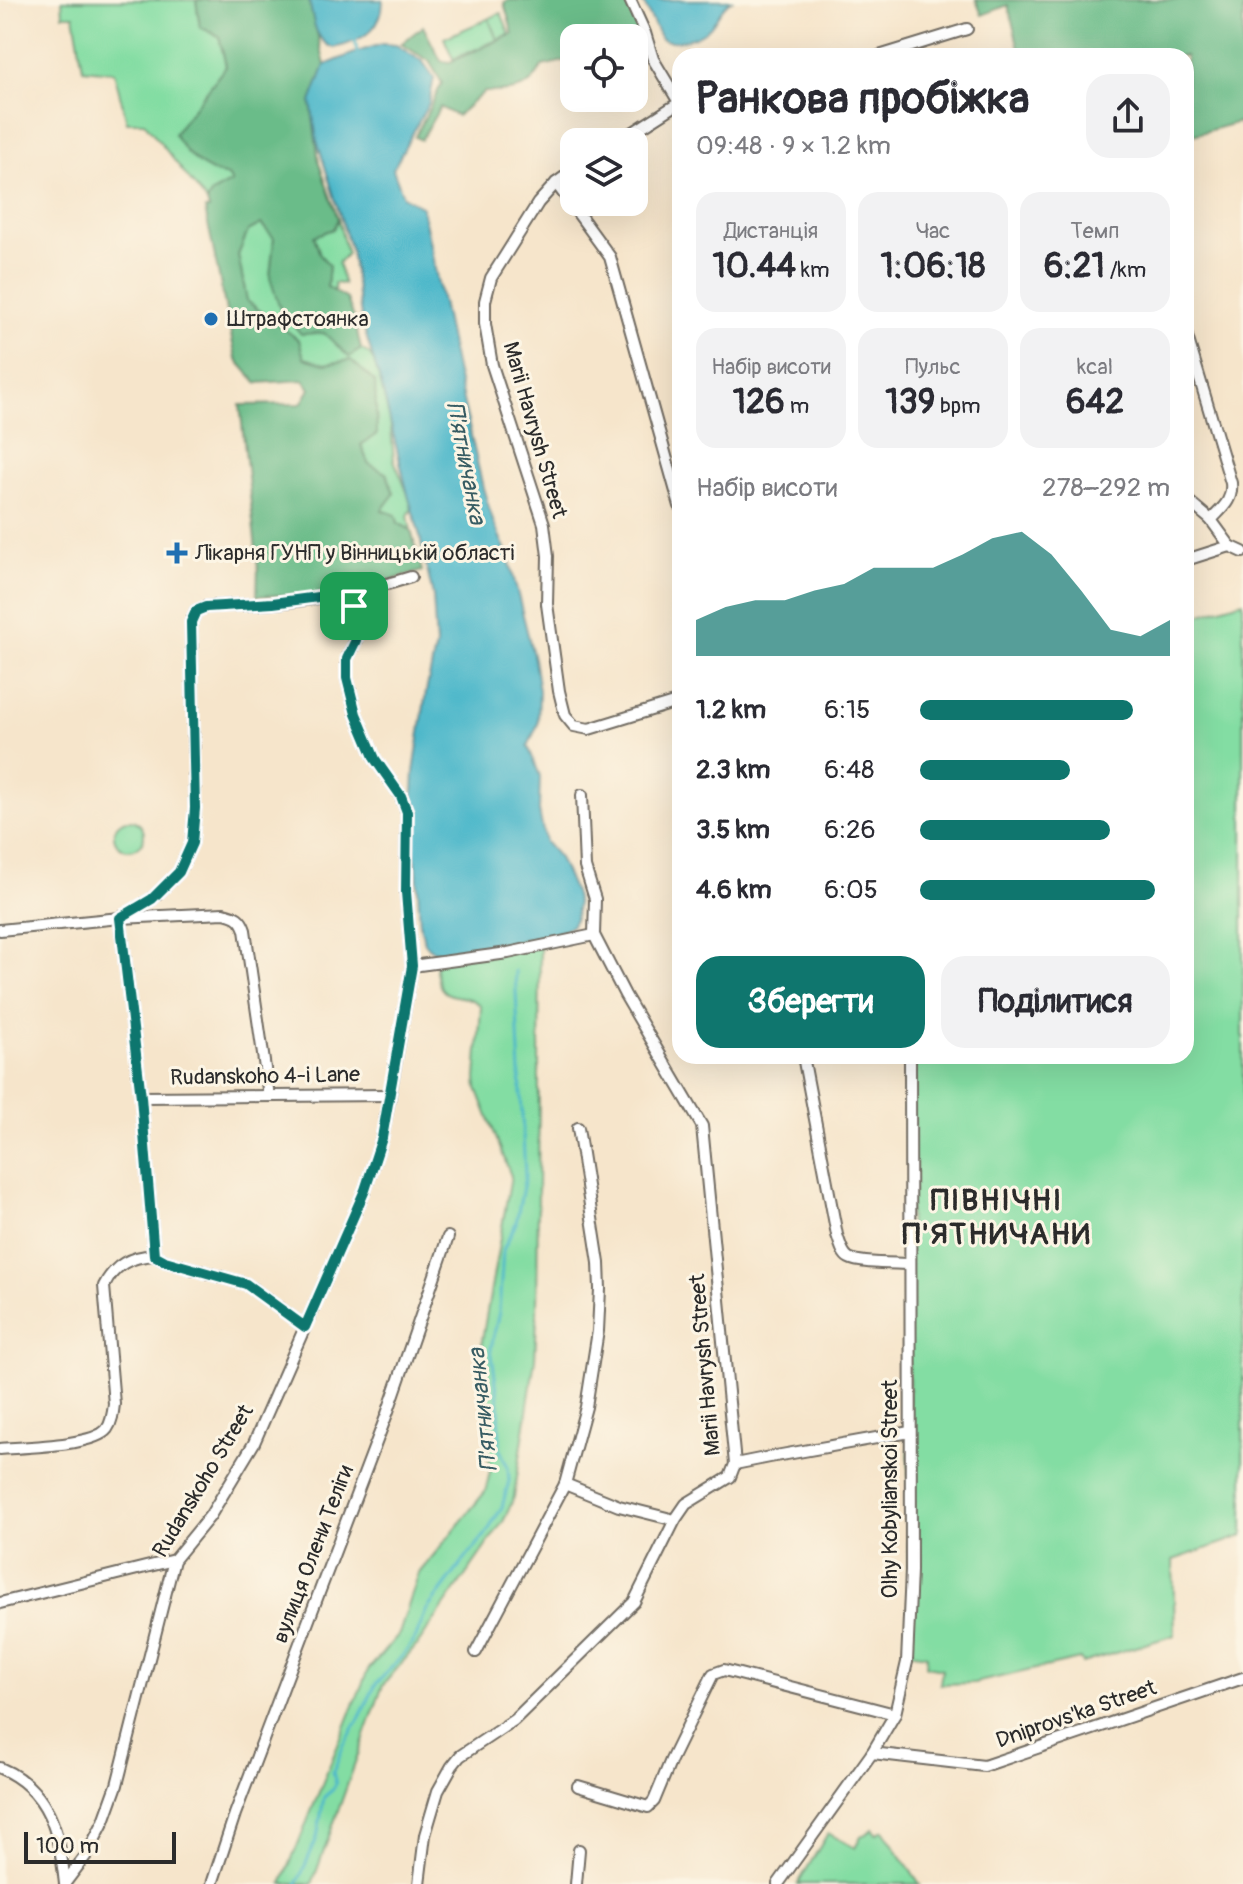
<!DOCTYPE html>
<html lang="uk">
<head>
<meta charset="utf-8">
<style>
	body { margin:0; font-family:Pangolin,sans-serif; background:#f2f2f3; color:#2b2b33; height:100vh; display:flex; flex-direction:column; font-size:30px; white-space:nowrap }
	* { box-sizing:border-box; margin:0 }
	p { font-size:26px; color:#7c7c81 }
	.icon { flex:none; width:44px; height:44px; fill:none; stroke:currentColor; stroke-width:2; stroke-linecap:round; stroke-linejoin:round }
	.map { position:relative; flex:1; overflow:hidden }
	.details { position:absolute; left:672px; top:48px; width:522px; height:1016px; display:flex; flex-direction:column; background:#fff; border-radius:24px; box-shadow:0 8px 32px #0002 }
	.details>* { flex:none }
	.buttons { position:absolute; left:560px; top:24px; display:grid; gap:16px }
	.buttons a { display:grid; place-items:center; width:88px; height:88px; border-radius:16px; background:#fff; box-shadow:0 8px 32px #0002; font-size:40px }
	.scale { position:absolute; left:24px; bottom:20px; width:152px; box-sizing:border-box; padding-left:8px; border:4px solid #2b2b2b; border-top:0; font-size:22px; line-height:28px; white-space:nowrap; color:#2b2b2b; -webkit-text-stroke:6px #fcf5e5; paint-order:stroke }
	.pin { position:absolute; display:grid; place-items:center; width:68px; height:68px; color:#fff; margin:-34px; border-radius:16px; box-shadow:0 4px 12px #0006 }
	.round { display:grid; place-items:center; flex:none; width:84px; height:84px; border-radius:24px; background:#f2f2f3 }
	.summary { display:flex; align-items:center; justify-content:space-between; height:136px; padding:0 24px }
	h1 { font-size:44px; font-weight:700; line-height:60px }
	.figures { display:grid; grid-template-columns:repeat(3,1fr); gap:12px; height:136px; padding:8px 24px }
	.figures div { display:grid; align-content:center; border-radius:20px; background:#f2f2f3; text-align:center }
	.figures b { font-size:34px; font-weight:700 }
	.figures small { font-size:22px; font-weight:400 }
	.figures p { font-size:22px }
	.chart { height:224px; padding:16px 24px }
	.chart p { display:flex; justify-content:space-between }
	.chart svg { width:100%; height:144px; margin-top:8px; fill:#0f766e; opacity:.7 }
	.cta { display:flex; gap:16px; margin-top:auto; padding:16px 24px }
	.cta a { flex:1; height:92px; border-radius:24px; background:#0f766e; color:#fff; font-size:32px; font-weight:700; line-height:92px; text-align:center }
	.cta a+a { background:#f2f2f3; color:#2b2b33 }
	ul { padding:0 24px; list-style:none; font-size:26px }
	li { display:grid; grid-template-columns:128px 96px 1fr; align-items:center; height:60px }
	li i { height:20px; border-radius:10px; background:#0f766e }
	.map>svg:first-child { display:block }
</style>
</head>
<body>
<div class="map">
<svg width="1243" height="1884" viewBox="0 0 1243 1884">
	<rect width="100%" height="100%" fill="#fcf5e5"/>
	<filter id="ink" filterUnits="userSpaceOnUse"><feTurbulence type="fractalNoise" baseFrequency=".0125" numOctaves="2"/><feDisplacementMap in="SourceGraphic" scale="16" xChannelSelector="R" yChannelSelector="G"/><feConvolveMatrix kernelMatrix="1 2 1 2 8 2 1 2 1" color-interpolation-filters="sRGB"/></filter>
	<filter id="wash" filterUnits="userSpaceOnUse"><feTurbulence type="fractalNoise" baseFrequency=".006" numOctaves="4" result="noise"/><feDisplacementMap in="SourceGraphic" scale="32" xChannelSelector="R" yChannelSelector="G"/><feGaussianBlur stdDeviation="1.8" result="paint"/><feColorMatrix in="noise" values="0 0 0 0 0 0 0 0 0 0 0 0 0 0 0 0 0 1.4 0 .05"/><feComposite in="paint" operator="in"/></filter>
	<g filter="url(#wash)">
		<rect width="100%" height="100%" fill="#f6e5cb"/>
		<!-- green -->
		<g fill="#83dda3" stroke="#578467" stroke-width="2">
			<path d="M62 0H196L200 27 219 36 226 66 174 134 228 176 233 182 212 193 207 202 144 122H127L114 72 83 69 74 15H63Z"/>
			<path d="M501 13 510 34 498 39 489 20 497 40 453 59 444 38Z"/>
			<path d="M338 219 347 254 338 263 344 284 334 283 335 291 327 287 329 265 320 255 314 235 333 229Z"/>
			<path d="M261 224 274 238 270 278 349 357 361 349 369 354 386 378 394 460 413 506 408 516 411 530 398 523 395 515 382 510 394 493 387 474 368 463 361 444 351 360 325 364 304 358 299 340 247 301 238 255 248 231Z"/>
			<path d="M1243 601V1536L1173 1560 1175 1635 1082 1663 1080 1659 974 1683 940 1684 942 1669 926 1666 927 1655 908 1652 910 1056H1186V619Z"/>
			<circle cx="129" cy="835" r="15"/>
			<path d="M567 928 565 930 567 941 540 947 537 1318 535 1359 514 1497 504 1520 418 1644 383 1685 312 1884H282L368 1670 399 1634 419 1573 485 1492 490 1472 482 1340 511 1176 477 1088 476 1079 481 1007C471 992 448 1002 440 986 435 978 436 962 435 952L441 954C483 947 525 937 567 928Z"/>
			<path d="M873 1829 876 1834 883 1830 920 1884H798L828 1833 855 1848 861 1837Z"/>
		</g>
		<!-- forest -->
		<g fill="#6abc89" stroke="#4a745a" stroke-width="2">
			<path d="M196 0H309L325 65 311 102 319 163 338 219 333 229 314 236 320 255 329 265 327 287 347 299 354 318 361 349 349 357 324 333 301 334 280 309 270 278 274 238 261 224 248 231 238 255 247 301 299 340 304 358 325 364 351 360 375 382 377 434 361 445 368 463 387 474 394 494 382 510 396 515 398 523 411 530 422 571 371 586 315 594 257 596 258 568 240 405 301 404 310 389 304 380 257 383 236 359 205 209H209L207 202 212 193 232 182 228 176C203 171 187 156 174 134L226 66 219 36 200 27Z"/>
			<path d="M509 0H630L645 33 634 38H574V59L542 66C530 93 510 92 484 92L457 116 440 107 421 140 415 137 442 83 429 61 401 44 423 26 441 61 450 62 513 34 504 3Z"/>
			<path d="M976 0H1243V131L1239 122 1186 137V56H1021L1008 5 982 15Z"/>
		</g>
		<!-- water -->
		<g fill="#4eb8ca" stroke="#3c727a" stroke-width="2">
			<path d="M309 0H383C383 29 361 42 334 48 314 41 313 18 309 0Z"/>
			<path d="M642 0H732C720 8 719 16 711 26 701 38 676 45 661 39Z"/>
			<path d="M382 44 396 45 423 62 434 78 429 103 393 169 403 196 422 207 457 374 483 488 494 524 508 555 534 659 539 691 538 724 528 746 540 776 539 811 545 842 559 858 574 892 577 903 575 919 571 926 557 933 441 954 430 949 425 943 420 926 417 870 411 832 414 772 426 692 436 645 433 596 419 533 408 495 382 388 362 322 351 251 317 141 311 102 325 65 357 52Z"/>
		</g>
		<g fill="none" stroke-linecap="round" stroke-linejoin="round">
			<!-- stream -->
			<g stroke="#4eb8ca" stroke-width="3">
				<path d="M355 38 357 54"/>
				<path d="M297 1884 317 1838 324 1797 331 1791 336 1784 333 1772 344 1745 358 1721 376 1684 405 1653 416 1637 426 1611 462 1563 486 1534 502 1507 509 1481 508 1467 500 1450 499 1405 491 1348 499 1312 503 1250 516 1223 525 1176 515 971"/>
			</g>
		</g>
	</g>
	<g filter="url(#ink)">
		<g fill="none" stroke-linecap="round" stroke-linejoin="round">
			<!-- minor casing -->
			<g stroke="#726c63" stroke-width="14">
				<g id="minor">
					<path d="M630 0 645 33 653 59 680 104"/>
					<path d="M879 56 967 29"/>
					<path d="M618 142 679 103"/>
					<path d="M574 170 556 183 538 203 491 278 485 301V324L492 365 544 524 548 556 547 604 559 691 565 715 574 726 589 729 680 701"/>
					<path d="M556 183 610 257 680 506"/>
					<path d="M1186 333 1231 483C1233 501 1222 508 1211 520"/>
					<path d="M1186 499 1211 520 1230 546"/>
					<path d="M1230 546 1243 552"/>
					<path d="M1186 560 1230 546"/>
					<path d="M120 918 152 899 179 872 192 843 195 808 191 622 196 611 206 607C229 605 252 605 275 603 322 599 367 591 411 577"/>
					<path d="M120 918 141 1097 154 1255 165 1261 246 1284 305 1327"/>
					<path d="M0 930 120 918 224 913C236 916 241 918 245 930L269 1096"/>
					<path d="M412 966 508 953 594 935"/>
					<path d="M803 1056 837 1235C840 1243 842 1254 849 1258 859 1264 897 1263 910 1264"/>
					<path d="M141 1097 390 1095"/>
					<path d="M0 1449C23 1447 94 1446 107 1429 112 1422 113 1413 114 1404L104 1286C115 1264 130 1257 154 1255"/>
					<path d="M735 1464 770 1457 910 1432"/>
					<path d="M565 1484 619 1506 675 1520"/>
					<path d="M0 1603 174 1560"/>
					<path d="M476 1652 565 1484 586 1407 598 1331 600 1289 599 1263 578 1128"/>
					<path d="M872 1753 984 1766 1243 1678"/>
					<path d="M0 1768C50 1789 60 1835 65 1884"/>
					<path d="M578 1786 648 1807 654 1801 671 1760 713 1674 724 1670 895 1714"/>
					<path d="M65 1883 87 1854 104 1821 117 1785 174 1560 210 1516 254 1443 365 1190 382 1138 390 1095 412 966 406 892 407 812 401 796 375 759 356 714 347 678V659L356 640 358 623 354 606 348 593"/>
					<path d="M212 1884 235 1814 387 1414 448 1237"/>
					<path d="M419 1884 425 1835 438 1791 452 1766 460 1756 514 1720 634 1602 675 1520 686 1504 730 1477 735 1464 702 1126 625 995 594 935 595 899 585 867 582 795"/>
					<path d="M576 1884 579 1850"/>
					<path d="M778 1884 872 1753 895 1714 907 1662 911 1571 910 1056"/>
				</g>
			</g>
			<!-- minor -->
			<use href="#minor" stroke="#fff" stroke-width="10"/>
		</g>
	</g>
	<g fill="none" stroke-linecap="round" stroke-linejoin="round" filter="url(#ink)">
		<!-- route casing -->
		<g stroke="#fff" stroke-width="16">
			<path id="route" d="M348 593 354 606 358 623 356 640 347 659V678L356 714 375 759 401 796 407 812 406 892 412 966 382 1138 365 1190 305 1327 246 1284 165 1261 154 1255 141 1097 120 918 152 899 179 872 192 843 195 808 191 622 196 611 206 607 273 603Z"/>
		</g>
		<!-- route -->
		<use href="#route" stroke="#0f766e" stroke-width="10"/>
	</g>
	<!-- markers -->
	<g fill="#1f6fb2" stroke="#fcf5e5" stroke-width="3">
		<circle cx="211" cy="319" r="8"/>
		<path d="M173 541h8v8h8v8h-8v8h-8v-8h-8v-8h8z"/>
	</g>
	<g text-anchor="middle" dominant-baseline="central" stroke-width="6" stroke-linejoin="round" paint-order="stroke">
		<!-- poi labels -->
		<g font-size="22" fill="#2b2b2b" stroke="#fcf5e5" text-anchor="start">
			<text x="227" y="319">Штрафстоянка</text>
			<text x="195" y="553">Лікарня ГУНП у Вінницькій області</text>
		</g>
		<!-- street labels -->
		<g font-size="22" fill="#2b2b2b" stroke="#fcf5e5">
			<text transform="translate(535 430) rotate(74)">Marii Havrysh Street</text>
			<text transform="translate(265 1076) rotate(-1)">Rudanskoho 4-i Lane</text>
			<text transform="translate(705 1365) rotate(-95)">Marii Havrysh Street</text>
			<text transform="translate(203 1481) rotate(-59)">Rudanskoho Street</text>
			<text transform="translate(890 1489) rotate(-90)">Olhy Kobylianskoi Street</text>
			<text transform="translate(313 1554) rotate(-69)">вулиця Олени Теліги</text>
			<text transform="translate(1076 1714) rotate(-19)">Dniprovs'ka Street</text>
		</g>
		<!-- water labels -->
		<g font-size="24" font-style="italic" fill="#375c63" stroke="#fcf5e5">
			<text transform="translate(466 463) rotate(79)">П'ятничанка</text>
			<text transform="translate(483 1410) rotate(-96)">П'ятничанка</text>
		</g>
		<!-- district labels -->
		<g font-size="30" font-weight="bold" letter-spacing="2" fill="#2b2b2b" stroke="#fcf5e5">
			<text x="997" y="1200">ПІВНІЧНІ<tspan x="997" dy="34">П'ЯТНИЧАНИ</tspan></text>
		</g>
	</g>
</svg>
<div class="buttons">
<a><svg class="icon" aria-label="locate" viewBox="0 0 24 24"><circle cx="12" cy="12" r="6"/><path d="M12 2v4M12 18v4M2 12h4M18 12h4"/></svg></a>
<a><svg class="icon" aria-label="layers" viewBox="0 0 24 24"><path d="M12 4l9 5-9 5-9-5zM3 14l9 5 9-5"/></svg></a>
</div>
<div class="scale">100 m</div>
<div class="pin" style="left:354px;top:606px;background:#1e9e55"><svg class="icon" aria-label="arrive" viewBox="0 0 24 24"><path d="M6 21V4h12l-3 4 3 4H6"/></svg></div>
<section class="details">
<div class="summary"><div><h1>Ранкова пробіжка</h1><p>09:48 · 9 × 1.2 km</p></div><a class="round"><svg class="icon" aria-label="share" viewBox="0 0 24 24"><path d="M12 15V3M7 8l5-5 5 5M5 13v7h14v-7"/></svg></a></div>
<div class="figures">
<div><p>Дистанція</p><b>10.44<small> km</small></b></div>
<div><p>Час</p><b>1:06:18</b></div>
<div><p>Темп</p><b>6:21<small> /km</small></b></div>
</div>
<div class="figures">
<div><p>Набір висоти</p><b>126<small> m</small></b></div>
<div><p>Пульс</p><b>139<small> bpm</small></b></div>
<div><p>kcal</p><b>642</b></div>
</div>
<div class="chart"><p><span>Набір висоти</span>278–292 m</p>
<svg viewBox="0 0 160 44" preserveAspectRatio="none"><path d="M0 44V33L10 29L20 27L30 27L40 24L50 22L60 17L70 17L80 17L90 13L100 8L110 6L120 13L130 24L140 36L150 38L160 33V44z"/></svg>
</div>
<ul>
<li><b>1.2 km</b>6:15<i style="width:85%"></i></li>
<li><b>2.3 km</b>6:48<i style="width:60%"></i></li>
<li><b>3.5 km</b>6:26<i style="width:76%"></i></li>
<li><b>4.6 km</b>6:05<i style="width:94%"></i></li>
</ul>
<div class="cta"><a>Зберегти</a><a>Поділитися</a></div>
</section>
</div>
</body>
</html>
